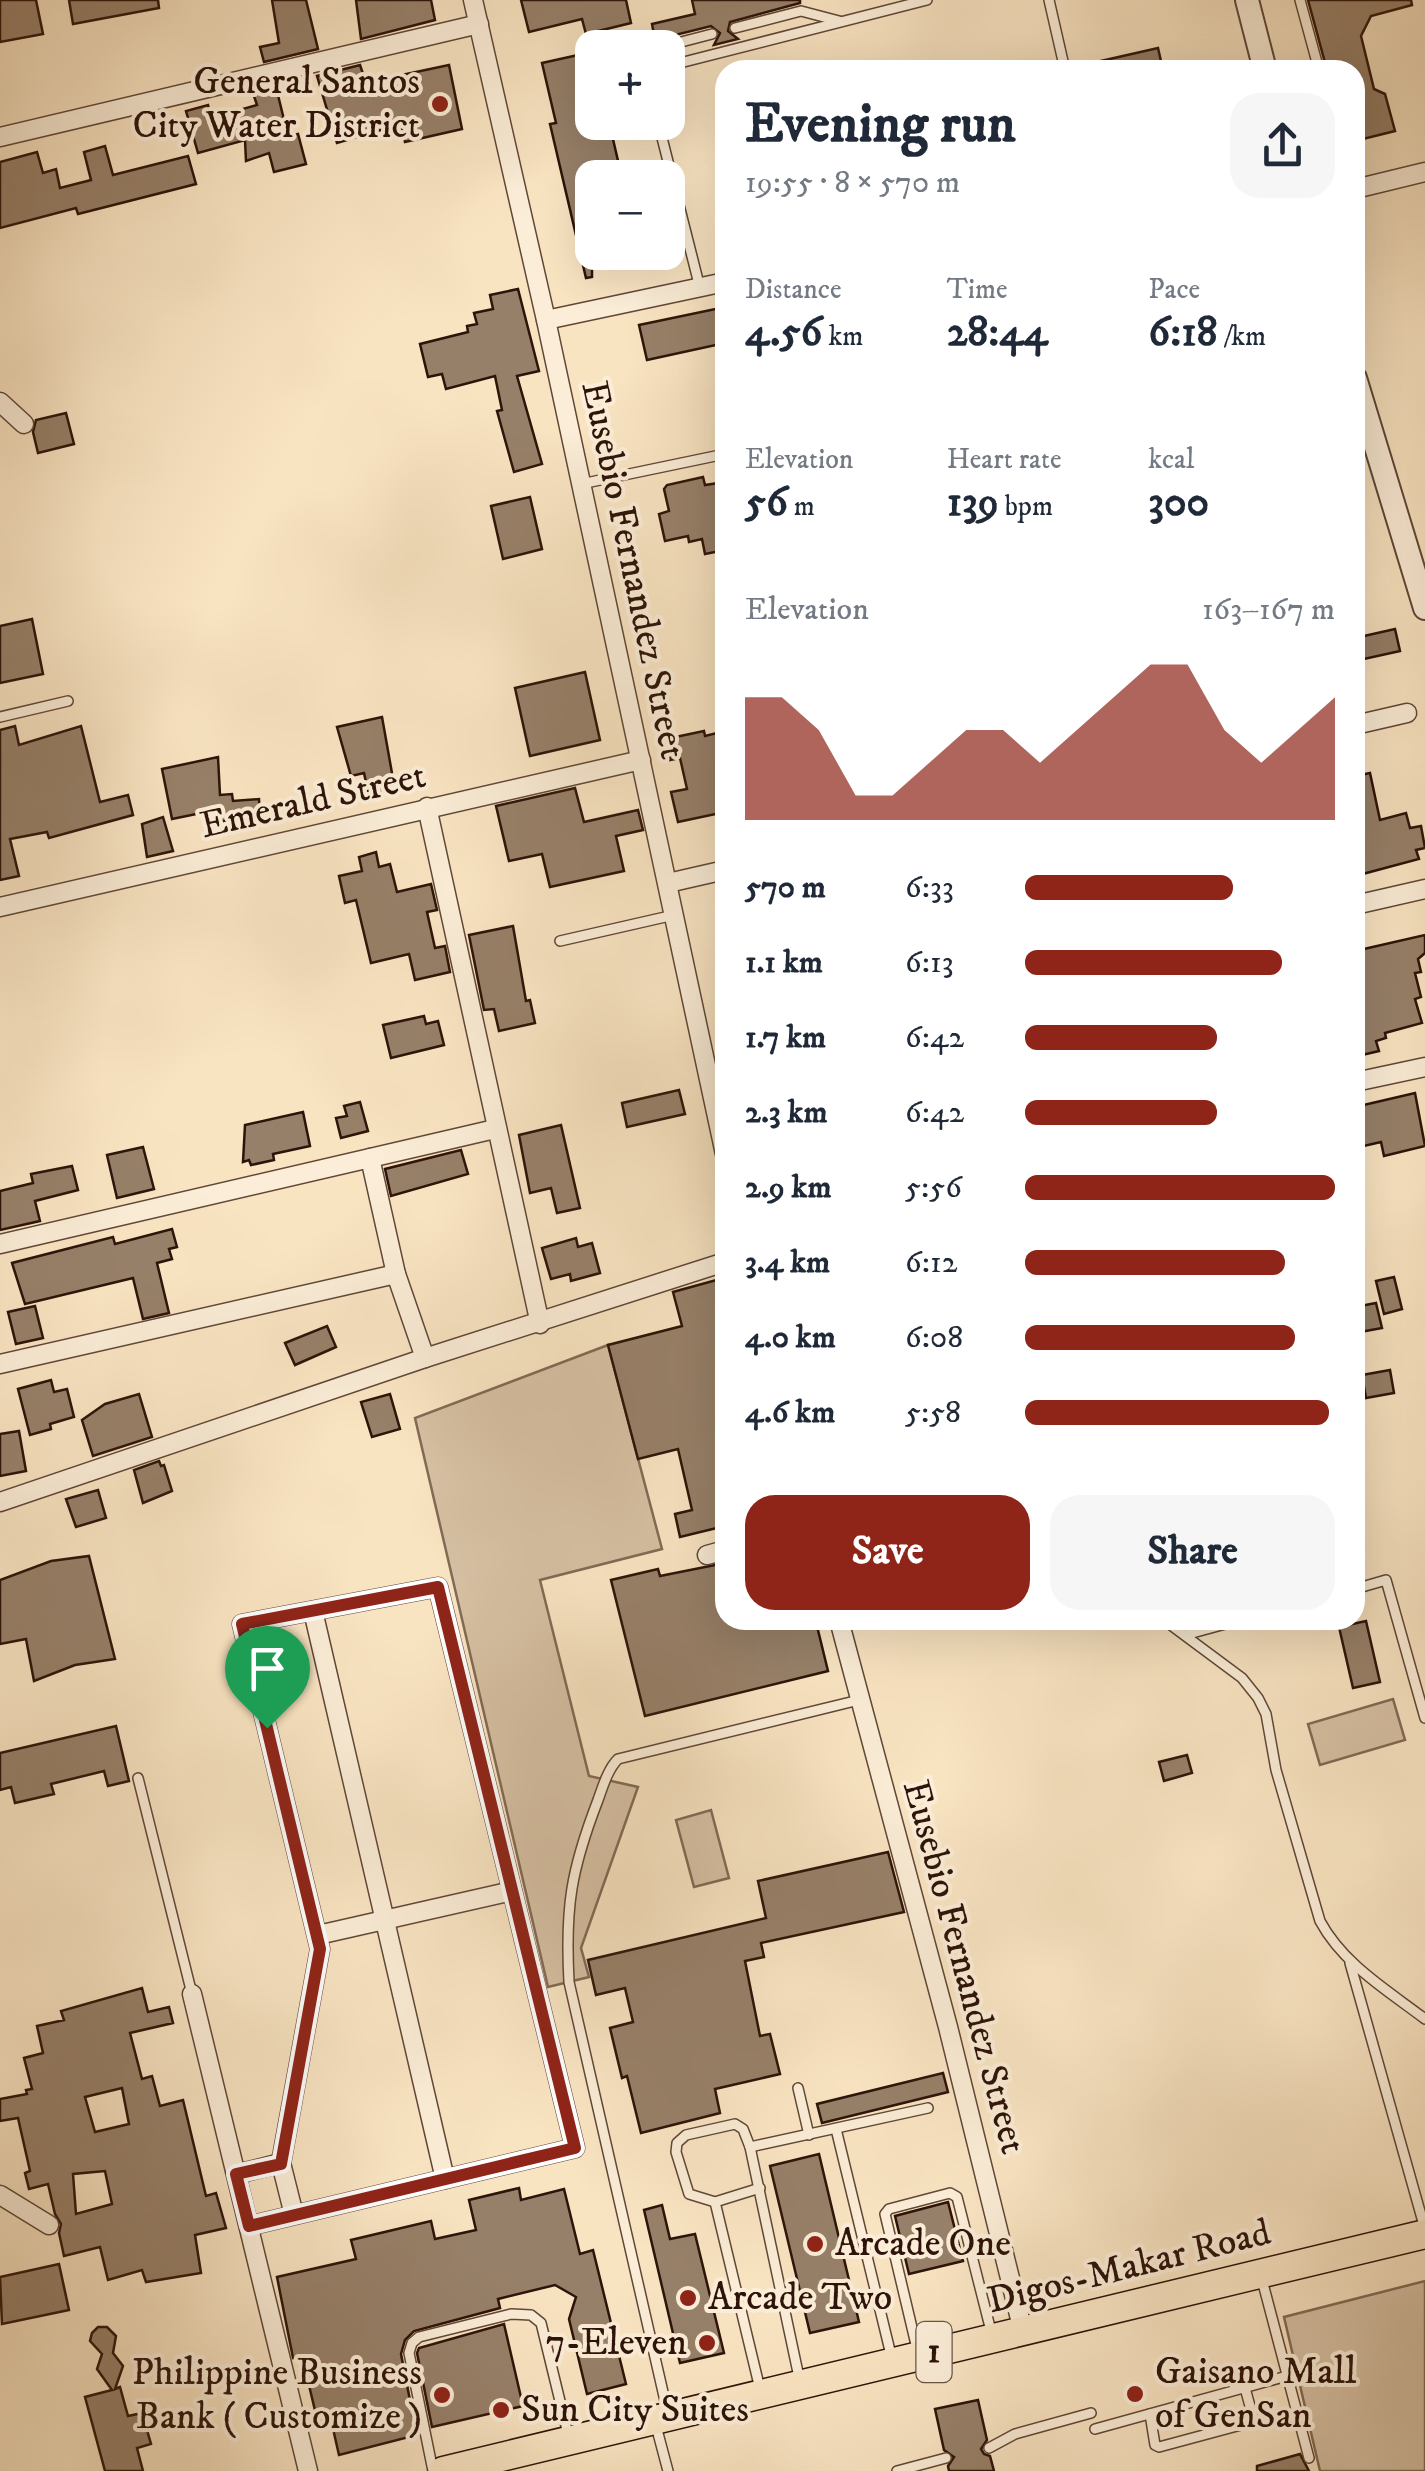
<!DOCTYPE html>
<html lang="en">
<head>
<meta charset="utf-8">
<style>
	body { margin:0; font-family:"IM FELL DW Pica",serif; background:#f6f6f7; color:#1f2937; height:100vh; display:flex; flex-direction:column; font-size:38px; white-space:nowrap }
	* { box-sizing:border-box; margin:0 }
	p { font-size:32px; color:#747a83 }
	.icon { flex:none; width:55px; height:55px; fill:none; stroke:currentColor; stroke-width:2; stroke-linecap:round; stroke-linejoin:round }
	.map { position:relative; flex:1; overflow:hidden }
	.drawer { position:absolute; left:715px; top:60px; width:650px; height:1570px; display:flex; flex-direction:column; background:#fff; border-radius:30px; box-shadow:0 10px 40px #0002 }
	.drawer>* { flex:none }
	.tools { position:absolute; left:575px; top:30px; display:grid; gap:20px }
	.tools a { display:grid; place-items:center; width:110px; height:110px; border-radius:20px; background:#fff; box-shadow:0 10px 40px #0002; font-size:50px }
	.pin { position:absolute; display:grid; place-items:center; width:85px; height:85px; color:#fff; margin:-102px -42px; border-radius:50% 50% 50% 0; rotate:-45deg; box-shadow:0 0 10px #0007 }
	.pin .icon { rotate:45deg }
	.round { display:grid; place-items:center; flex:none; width:105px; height:105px; border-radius:30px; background:#f6f6f7 }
	.summary { display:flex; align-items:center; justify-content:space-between; height:170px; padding:0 30px }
	h1 { font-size:55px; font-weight:800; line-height:75px }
	.stats { display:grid; grid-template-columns:repeat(3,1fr); gap:15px; height:170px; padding:10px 30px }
	.stats div { display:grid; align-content:center }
	.stats b { font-size:42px; font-weight:800 }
	.stats small { font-size:28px; font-weight:400 }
	.stats p { font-size:28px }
	.chart { height:280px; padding:20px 30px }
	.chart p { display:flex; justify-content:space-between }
	.chart svg { width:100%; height:180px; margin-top:10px; fill:#8f2418; opacity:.7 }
	.cta { display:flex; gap:20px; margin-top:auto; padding:20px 30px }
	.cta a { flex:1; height:115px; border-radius:30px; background:#8f2418; color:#fff; font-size:40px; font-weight:800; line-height:115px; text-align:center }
	.cta a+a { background:#f6f6f7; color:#1f2937 }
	ul { padding:0 30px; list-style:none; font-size:32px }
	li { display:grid; grid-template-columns:160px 120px 1fr; align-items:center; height:75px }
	li i { height:25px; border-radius:12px; background:#8f2418 }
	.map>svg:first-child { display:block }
</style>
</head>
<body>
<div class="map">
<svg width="1425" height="2471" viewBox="0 0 1425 2471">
	<rect width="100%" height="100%" fill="#f9e4c2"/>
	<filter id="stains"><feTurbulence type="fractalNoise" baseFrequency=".002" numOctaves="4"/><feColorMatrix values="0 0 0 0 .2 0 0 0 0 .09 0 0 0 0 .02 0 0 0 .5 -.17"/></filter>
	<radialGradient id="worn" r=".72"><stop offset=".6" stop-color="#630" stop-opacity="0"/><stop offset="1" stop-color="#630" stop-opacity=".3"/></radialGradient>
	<!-- green -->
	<g fill="#d6c0a3" stroke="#826a56" stroke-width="2.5">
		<path d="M608 1345 662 1549 540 1580 589 1776 638 1787 581 1948 589 1977 548 1987 415 1418Z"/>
		<path d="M1393 1699 1405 1740 1320 1765 1308 1724Z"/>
		<path d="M711 1810 729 1878 694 1887 676 1820Z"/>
		<path d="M1425 2281V2471H1320L1284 2317Z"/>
	</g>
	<!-- building -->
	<g fill="#978069" stroke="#2d1309" stroke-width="2.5" fill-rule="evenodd">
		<path d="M0 0H36L43 34 0 42Z"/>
		<path d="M69 0H158L159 8 73 24Z"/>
		<path d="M272 0H306L318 49 264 62 260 47 279 43Z"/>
		<path d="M356 0H431L435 20 361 39Z"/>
		<path d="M521 0H626L631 23 586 34 582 19 529 32Z"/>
		<path d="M692 0H800V3L730 22 728 31 738 39 714 45 720 33 711 26 655 40 652 24 695 14Z"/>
		<path d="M1308 0H1411L1412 5 1371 16 1361 36 1374 89 1385 94 1395 131 1355 141V70H1327Z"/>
		<path d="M1158 48 1163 70H1093L1092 63Z"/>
		<path d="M578 55 592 122H609L622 178H592V277L586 278 550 124 556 123 542 63Z"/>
		<path d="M360 65 365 80 377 76 378 80 449 65 462 129 405 142 401 124 337 143 317 76Z"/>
		<path d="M276 87 288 136 298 134 306 164 274 172 269 153 246 161 245 140 198 153 186 111 208 105 211 118 257 105 253 93Z"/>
		<path d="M105 146 113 175 188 156 196 184 78 214 76 208 0 228V162L37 152 43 173 56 169 60 188 91 180 84 152Z"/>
		<path d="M518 289 539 371 517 376 542 464 514 472 497 411 502 410 495 376 446 389 442 374 428 377 420 344 468 332 467 326 477 324 474 313 493 309 490 295Z"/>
		<path d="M725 307V343L647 360 639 325Z"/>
		<path d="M66 413 74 444 38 453 33 432 36 420Z"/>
		<path d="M703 477 705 485 725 482V550L705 554 702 539 689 542 688 536 665 541 659 514 669 511 664 489 667 485Z"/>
		<path d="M530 497 542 549 503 559 491 506Z"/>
		<path d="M32 619 43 674 0 683V626Z"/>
		<path d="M1395 629 1400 651 1355 661V638Z"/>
		<path d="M585 672 600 740 530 756 515 688Z"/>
		<path d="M382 717 395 790 369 796 364 773 351 776 337 727Z"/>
		<path d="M15 726 19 745 81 726 100 802 128 795 133 815 49 838 47 832 10 839 19 876 0 880V730Z"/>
		<path d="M704 731 705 736 725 731V812L678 822 671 792 687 789 680 758 670 760 666 739Z"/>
		<path d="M218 757 220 795 232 794 233 801 259 799 260 815 235 816V819L213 823 212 818H206V812L172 819 162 769Z"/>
		<path d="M1370 773 1380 820 1406 813 1410 828 1421 826 1425 848 1416 850 1419 859 1355 876V776Z"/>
		<path d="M575 788 584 822 638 810 643 830 616 836 624 871 550 887 542 854 509 861 496 806Z"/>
		<path d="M163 817 173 851 147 857 142 824Z"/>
		<path d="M376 852 379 867 390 864 397 892 431 884 437 910 427 912 435 948 445 946 450 972 415 980 409 954 371 963 356 900 345 903 339 876 362 871 359 857Z"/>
		<path d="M513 926 526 1001 530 1000 535 1023 499 1031 494 1009 484 1010 469 935Z"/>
		<path d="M1425 935V953L1418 959 1421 972 1415 973 1421 997 1415 999 1422 1023 1385 1033 1386 1038 1376 1041 1379 1051 1362 1055 1355 1027V951Z"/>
		<path d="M424 1016 426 1024 438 1021 444 1045 391 1058 383 1025Z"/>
		<path d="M679 1090 685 1114 627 1127 622 1103Z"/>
		<path d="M1415 1093 1425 1146 1384 1156 1381 1142 1355 1148V1107Z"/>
		<path d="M360 1102 368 1131 341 1138 336 1118 347 1116 344 1106Z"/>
		<path d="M303 1112 310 1146 273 1154 274 1160 251 1165 249 1160 243 1162 245 1125Z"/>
		<path d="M561 1125 580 1208 557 1213 551 1188 530 1193 519 1135Z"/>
		<path d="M143 1147 154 1189 117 1198 107 1155Z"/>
		<path d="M461 1150 468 1174 391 1196 385 1169Z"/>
		<path d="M72 1166 78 1190 35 1201 40 1221 0 1230V1191L33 1183 31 1174Z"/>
		<path d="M172 1229 177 1247 169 1249 172 1259 157 1263 169 1313 143 1319 133 1278 25 1304 12 1263 113 1237 115 1244Z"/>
		<path d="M576 1238 578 1247 592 1243 600 1273 571 1281 570 1274 551 1279 542 1248Z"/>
		<path d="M1394 1277 1402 1309 1384 1314 1376 1281Z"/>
		<path d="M720 1279 725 1294V1526L680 1537 675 1514 692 1510 678 1449 638 1459 608 1345 682 1326 673 1292Z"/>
		<path d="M1376 1303 1382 1328 1355 1333V1307Z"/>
		<path d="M35 1306 43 1338 16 1344 8 1312Z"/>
		<path d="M327 1326 336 1347 295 1365 285 1343Z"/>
		<path d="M1390 1370 1394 1393 1366 1398 1362 1375Z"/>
		<path d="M51 1380 54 1392 67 1389 74 1417 50 1424 51 1429 30 1435 18 1389Z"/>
		<path d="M139 1394 152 1437 93 1456 82 1420 105 1404Z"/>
		<path d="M390 1394 400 1429 372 1437 361 1402Z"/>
		<path d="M19 1431 26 1471 0 1476V1434Z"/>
		<path d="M159 1461 161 1466 164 1465 172 1491 143 1503 134 1470Z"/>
		<path d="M98 1490 106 1518 76 1527 66 1499Z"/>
		<path d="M89 1556 115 1659 75 1665 34 1681 26 1639 0 1644V1580L51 1561Z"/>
		<path d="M725 1563V1620H796L797 1627 816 1622 828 1671 645 1716 611 1580 658 1569 660 1576Z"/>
		<path d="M1366 1621 1380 1682 1353 1688 1339 1627Z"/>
		<path d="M116 1726 129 1781 108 1786 104 1771 51 1784 54 1794 15 1803 11 1787 0 1790V1753Z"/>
		<path d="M1187 1755 1192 1773 1164 1781 1159 1762Z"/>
		<path d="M888 1852 904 1912 761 1943 764 1957 745 1961 760 2036 770 2034 780 2074 715 2089 720 2113 641 2133 627 2076 622 2078 610 2028 633 2022 625 1988 596 1995 588 1960 766 1918 758 1881Z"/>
		<path d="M142 1988 148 2012 169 2007 173 2023 130 2033 142 2079 152 2076 160 2106 183 2100 206 2196 216 2193 226 2228 195 2235 201 2273 146 2282 142 2270 108 2280 100 2247 64 2256 59 2233 61 2224 55 2214 48 2184 29 2189 25 2173 30 2171 18 2118 0 2121V2099L27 2094 26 2090 32 2089 24 2058 43 2053 37 2026 64 2020 61 2011ZM122 2088 129 2124 95 2132 85 2097ZM105 2171 112 2204 76 2214 73 2174Z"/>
		<path d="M943 2073 948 2092 822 2123 817 2104Z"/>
		<path d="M819 2154 859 2322 810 2333 770 2166Z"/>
		<path d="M519 2188 521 2200 564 2189 580 2254 593 2250 626 2384 587 2394 569 2319 576 2297 555 2285 498 2299 500 2308 414 2331 405 2340 401 2354 416 2431 411 2432 413 2436 339 2455 331 2420 318 2423 302 2356 293 2358 277 2277 356 2259 351 2240 431 2221 435 2239 476 2230 469 2200Z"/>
		<path d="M948 2202 963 2261 909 2274 895 2216Z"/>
		<path d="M662 2205 670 2239 695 2234 724 2353 680 2363 644 2210Z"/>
		<path d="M59 2264 69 2310 2 2324 0 2277Z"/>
		<path d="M504 2324 523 2406 432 2427 417 2353 419 2348Z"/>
		<path d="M98 2327H107L116 2336 113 2353 123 2366 115 2389 120 2387 128 2416 142 2413 151 2444 137 2448 143 2471H105L85 2397 112 2390 97 2369 102 2354 90 2341 92 2333Z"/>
		<path d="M978 2400 987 2440 981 2449 984 2454 990 2456 994 2471H949L948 2466 954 2457 944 2450 935 2409Z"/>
		<path d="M1300 2454 1309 2471H1257V2466Z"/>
	</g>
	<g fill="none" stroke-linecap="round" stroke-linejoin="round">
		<!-- service casing -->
		<g stroke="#604737" stroke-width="12">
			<g id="service">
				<path d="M1049 0 1065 70"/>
				<path d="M1300 0 1319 70"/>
				<path d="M735 28 801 11 839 21"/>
				<path d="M658 48 712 34"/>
				<path d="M668 66 927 0"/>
				<path d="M658 122 700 288"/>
				<path d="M581 484 725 454"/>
				<path d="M0 717 68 701"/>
				<path d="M560 941 674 915"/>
				<path d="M1355 1589 1386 1580 1425 1718"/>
				<path d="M1164 1620 1242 1678 1258 1698 1266 1714 1276 1770 1320 1921C1343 1964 1387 1990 1425 2019"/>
				<path d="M1185 1635 1240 1620"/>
				<path d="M138 1778 192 1994"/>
				<path d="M1350 1963 1425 2229"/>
				<path d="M798 2088 809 2135"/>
				<path d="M836 2129 892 2359"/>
				<path d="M750 2147 928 2108"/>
				<path d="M715 2202 760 2188"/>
				<path d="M1261 2276 1309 2458"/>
				<path d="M918 2353 885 2214 889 2209 950 2193 957 2197 992 2335"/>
				<path d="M760 2389 715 2202 689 2194 676 2152 677 2143 686 2135 735 2124 743 2129 750 2147 800 2382"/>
				<path d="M668 2414 569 1982C565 1907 571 1870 598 1800 603 1786 608 1769 618 1759L859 1700"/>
				<path d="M1150 2414 1155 2445 1159 2447 1252 2422 1253 2417 1245 2388"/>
				<path d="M655 2422 668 2471"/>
				<path d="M1095 2429 1287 2376"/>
				<path d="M989 2448 1015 2434 1091 2413"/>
				<path d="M433 2471 409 2353 412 2343 419 2337 511 2314 531 2315 541 2323 568 2434"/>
				<path d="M897 2471 946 2458"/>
			</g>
		</g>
		<!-- minor casing -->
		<g stroke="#604737" stroke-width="21">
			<g id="minor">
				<path d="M473 0 546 320 725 1154"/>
				<path d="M0 137 479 24"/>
				<path d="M1355 189 1425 172"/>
				<path d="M546 320 725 282"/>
				<path d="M0 402 24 424"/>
				<path d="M1355 725 1407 713"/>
				<path d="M427 807 540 1324"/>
				<path d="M668 883 725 870"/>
				<path d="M1355 905 1425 889"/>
				<path d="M0 907 641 760"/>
				<path d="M1355 1082 1425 1067"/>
				<path d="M370 1158 396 1274 425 1358"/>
				<path d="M0 1244 495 1129"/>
				<path d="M0 1364 396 1274"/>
				<path d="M0 1502 425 1358 725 1262"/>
				<path d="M707 1555 725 1550"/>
				<path d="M313 1611 445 2179"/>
				<path d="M839 1620 948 2027 1023 2331"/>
				<path d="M318 1935 512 1891"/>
				<path d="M192 1994 308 2471"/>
				<path d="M237 2174 281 2163"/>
				<path d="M0 2195 49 2225"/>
				<path d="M249 2226 575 2148 438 1587 242 1624 320 1949 281 2163 294 2215"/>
			</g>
		</g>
		<!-- tertiary casing -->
		<g stroke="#604737" stroke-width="26">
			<g id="tertiary">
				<path d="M1247 0 1265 70"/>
				<path d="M1355 378 1425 608"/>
			</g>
		</g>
		<!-- primary casing -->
		<g stroke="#2d1309" stroke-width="31">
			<path id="primary" d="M443 2471 1425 2234"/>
		</g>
		<!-- service -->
		<use href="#service" stroke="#fbedd7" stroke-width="9"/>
		<!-- minor -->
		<use href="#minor" stroke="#fbedd7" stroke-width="18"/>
		<!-- tertiary -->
		<use href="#tertiary" stroke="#fbedd7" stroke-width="22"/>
		<!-- primary -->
		<use href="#primary" stroke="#f9e4c2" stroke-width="28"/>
	</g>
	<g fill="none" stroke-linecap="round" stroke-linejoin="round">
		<!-- route casing -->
		<g stroke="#fff" stroke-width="20">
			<path id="route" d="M438 1587 575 2148 249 2226 236 2174 281 2164 320 1949 242 1624Z"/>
		</g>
		<!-- route -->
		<use href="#route" stroke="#8f2418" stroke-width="12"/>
	</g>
	<!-- markers -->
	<g fill="#8f2418" stroke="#fbedd7" stroke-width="4">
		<circle cx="440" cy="104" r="10"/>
		<circle cx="815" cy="2244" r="10"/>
		<circle cx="688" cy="2298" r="10"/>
		<circle cx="707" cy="2343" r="10"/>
		<circle cx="1135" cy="2394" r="10"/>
		<circle cx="442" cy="2395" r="10"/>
		<circle cx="501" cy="2410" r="10"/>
	</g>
	<g text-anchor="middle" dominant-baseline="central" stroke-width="8" stroke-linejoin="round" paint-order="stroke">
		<!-- shield labels -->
		<rect fill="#fbedd7" stroke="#6b5447" stroke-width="2.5" x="916.5" y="2322" width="35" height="60" rx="8"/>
		<g font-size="35" font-weight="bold" fill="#2d1309">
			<text x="934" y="2352">1</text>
		</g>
		<!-- poi labels -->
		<g font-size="38" fill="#2d1309" stroke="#fbedd7" text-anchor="start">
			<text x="420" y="82" text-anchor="end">General Santos<tspan x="420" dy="44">City Water District</tspan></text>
			<text x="835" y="2244">Arcade One</text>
			<text x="708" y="2298">Arcade Two</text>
			<text x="687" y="2343" text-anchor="end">7-Eleven</text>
			<text x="1155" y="2372">Gaisano Mall<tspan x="1155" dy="44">of GenSan</tspan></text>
			<text x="422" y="2373" text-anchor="end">Philippine Business<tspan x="422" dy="44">Bank ( Customize )</tspan></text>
			<text x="521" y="2410">Sun City Suites</text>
		</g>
		<!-- street labels -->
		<g font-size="38" fill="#2d1309" stroke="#fbedd7">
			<text transform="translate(633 570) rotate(78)">Eusebio Fernandez Street</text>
			<text transform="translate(313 801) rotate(-13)">Emerald Street</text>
			<text transform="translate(964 1967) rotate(75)">Eusebio Fernandez Street</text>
			<text transform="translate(1129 2267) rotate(-14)">Digos-Makar Road</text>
		</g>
	</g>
	<rect width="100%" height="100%" filter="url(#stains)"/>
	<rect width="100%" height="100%" fill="url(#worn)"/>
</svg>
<div class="tools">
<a>+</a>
<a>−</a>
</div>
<div class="pin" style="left:267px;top:1728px;background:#1e9e55"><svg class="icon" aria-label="arrive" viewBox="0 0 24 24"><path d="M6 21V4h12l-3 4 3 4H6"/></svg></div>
<section class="drawer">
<div class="summary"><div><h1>Evening run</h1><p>19:55 · 8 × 570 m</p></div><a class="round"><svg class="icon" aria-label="share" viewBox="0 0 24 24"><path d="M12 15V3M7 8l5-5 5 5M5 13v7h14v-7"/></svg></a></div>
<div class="stats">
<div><p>Distance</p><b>4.56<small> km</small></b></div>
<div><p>Time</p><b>28:44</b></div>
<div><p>Pace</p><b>6:18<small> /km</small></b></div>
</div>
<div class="stats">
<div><p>Elevation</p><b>56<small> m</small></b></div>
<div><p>Heart rate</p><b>139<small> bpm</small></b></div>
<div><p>kcal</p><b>300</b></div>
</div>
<div class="chart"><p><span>Elevation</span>163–167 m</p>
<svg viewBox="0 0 160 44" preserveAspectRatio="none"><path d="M0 44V14L10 14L20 22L30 38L40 38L50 30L60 22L70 22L80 30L90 22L100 14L110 6L120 6L130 22L140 30L150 22L160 14V44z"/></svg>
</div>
<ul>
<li><b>570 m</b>6:33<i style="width:67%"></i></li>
<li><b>1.1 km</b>6:13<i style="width:83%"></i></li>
<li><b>1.7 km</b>6:42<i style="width:62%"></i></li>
<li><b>2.3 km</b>6:42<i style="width:62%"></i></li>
<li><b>2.9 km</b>5:56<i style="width:100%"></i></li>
<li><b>3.4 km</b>6:12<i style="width:84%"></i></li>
<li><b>4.0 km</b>6:08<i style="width:87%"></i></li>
<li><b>4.6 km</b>5:58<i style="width:98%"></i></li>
</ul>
<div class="cta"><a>Save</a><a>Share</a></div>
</section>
</div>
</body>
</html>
